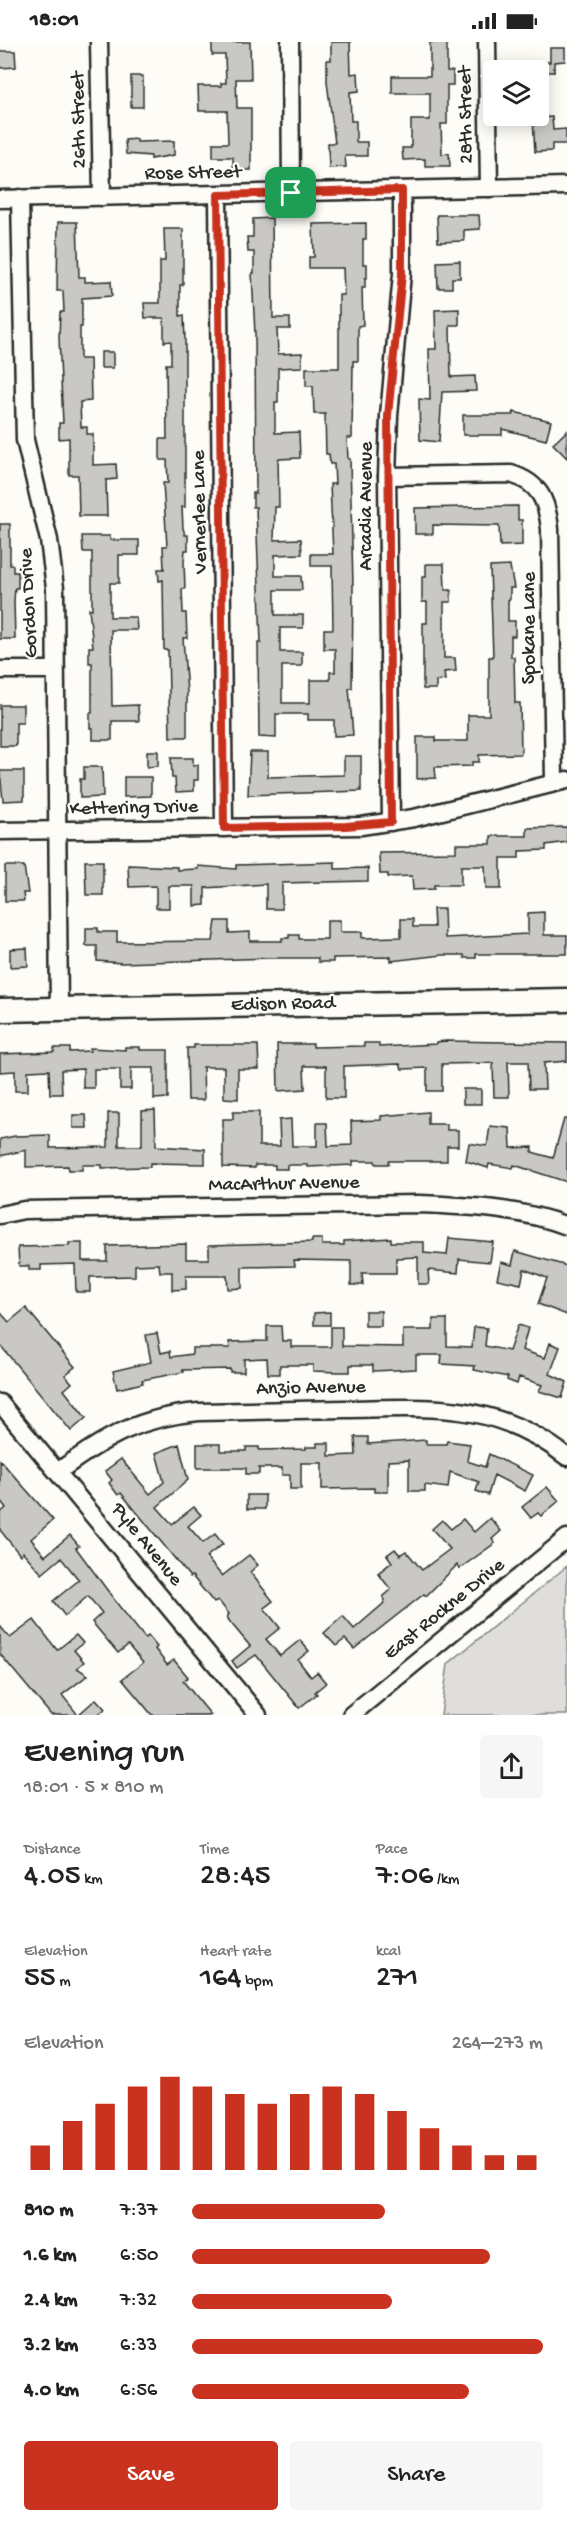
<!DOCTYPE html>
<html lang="en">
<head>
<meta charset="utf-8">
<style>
	body { margin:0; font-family:"Gochi Hand",sans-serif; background:#f6f6f6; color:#222; height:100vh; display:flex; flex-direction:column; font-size:22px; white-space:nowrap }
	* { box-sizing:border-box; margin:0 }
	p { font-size:20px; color:#767676 }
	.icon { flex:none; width:33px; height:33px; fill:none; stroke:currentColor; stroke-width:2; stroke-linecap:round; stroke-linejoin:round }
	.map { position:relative; height:1673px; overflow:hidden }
	.side { display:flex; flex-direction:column; background:#fff; flex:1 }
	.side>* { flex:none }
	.fabs { position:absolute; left:483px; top:18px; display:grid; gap:12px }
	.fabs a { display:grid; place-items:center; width:66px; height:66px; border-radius:6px; background:#fff; box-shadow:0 3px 15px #0003; font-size:30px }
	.pin { position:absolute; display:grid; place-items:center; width:51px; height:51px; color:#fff; margin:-26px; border-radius:12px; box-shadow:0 3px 9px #0006 }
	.round { display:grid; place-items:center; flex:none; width:63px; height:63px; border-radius:6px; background:#f6f6f6 }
	.overview { display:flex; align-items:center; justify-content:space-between; height:102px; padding:0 24px }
	h1 { font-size:33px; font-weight:600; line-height:45px }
	.figures { display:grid; grid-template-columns:repeat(3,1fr); gap:9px; height:102px; padding:6px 24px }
	.figures div { display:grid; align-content:center }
	.figures b { font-size:30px; font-weight:600 }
	.figures small { font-size:16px; font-weight:400 }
	.figures p { font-size:16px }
	.chart { height:168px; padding:12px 24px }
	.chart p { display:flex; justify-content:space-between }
	.chart svg { width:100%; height:108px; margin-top:6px; stroke:#c8321e; stroke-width:6 }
	.button { display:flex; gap:12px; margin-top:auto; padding:12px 24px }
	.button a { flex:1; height:69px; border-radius:6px; background:#c8321e; color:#fff; font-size:24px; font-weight:600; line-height:69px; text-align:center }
	.button a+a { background:#f6f6f6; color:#222 }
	ul { padding:0 24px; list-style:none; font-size:20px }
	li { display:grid; grid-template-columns:96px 72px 1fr; align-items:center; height:45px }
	li i { height:15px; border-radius:8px; background:#c8321e }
	.status { display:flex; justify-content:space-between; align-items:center; height:42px; padding:0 30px; background:#fff; direction:ltr }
	.status svg { height:16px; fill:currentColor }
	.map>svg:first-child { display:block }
</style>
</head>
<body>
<div class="status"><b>18:01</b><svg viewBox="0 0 49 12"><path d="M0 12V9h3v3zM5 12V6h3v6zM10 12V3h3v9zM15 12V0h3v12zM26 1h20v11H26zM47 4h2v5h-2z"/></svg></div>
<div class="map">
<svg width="567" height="1673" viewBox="0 0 567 1673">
	<rect width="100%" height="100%" fill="#fdfcf7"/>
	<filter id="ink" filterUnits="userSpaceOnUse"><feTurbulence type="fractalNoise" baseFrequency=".0167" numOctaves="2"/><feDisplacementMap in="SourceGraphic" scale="12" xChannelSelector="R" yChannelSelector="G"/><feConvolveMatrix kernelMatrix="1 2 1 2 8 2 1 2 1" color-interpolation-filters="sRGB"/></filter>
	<g filter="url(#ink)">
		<!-- green -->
		<path fill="#dfdeda" stroke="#858482" stroke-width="1.5" d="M567 1524V1673H441L448 1622Z"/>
		<!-- building -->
		<g fill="#c9c8c4" stroke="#2b2b2b" stroke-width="1.5">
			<path d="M212 0H250L251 37H236L237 66H251V128H233V115H213V101H228L227 69H199L198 44H221V41H226L225 13H212Z"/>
			<path d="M331 0H350L351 32 358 31 359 49 350 50 351 79H356V100H367V114H345L346 125 329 126 328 101H335L327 40V18H331Z"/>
			<path d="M430 0H447V29H453V43H447V82H441L442 112 449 111 450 124H425V117L403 118 402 106H411V78H430V51H392V34H430Z"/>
			<path d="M550 6H565V19L554 20V30H538V20H550Z"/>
			<path d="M0 9H15L16 25 0 26Z"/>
			<rect x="131" y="34" width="12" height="31"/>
			<path d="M552 75 553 88 566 87V102H552V109L535 110 533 76Z"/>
			<path d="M137 97V100L174 99V113L151 117V114L126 112 125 98Z"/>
			<path d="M437 173H479L480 187 464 188V199L438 200Z"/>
			<path d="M272 176 273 276H290V287H277L278 312 302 311V325L278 326V360H275V391L299 390 300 416 278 417 279 465H275L274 498 301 497 302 512 275 513V534H301L302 548H275V573H303V586H280V610H302V624H282V661H310V638H330V630H335V607H324V587H333L332 524H311V512H333L330 442H335L334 422H330L329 412H326L325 372H314L313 344H306V326H339V253H344L343 226H309V215H314L313 182 366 181V197H363V222H367V236H365V246H362L363 283 358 284V319H353L352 396H347L348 417H350L353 545 352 646H349L353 693 334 694V678H308V672H276V696L259 695 258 601H261L256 465H253V451H256L255 292 252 231H254V210H248L247 195H253V177Z"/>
			<path d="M58 180H77L79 235H85V240L111 239 112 254 82 256V285H80V317H90L91 359 80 360 81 385H87V392H93V423L116 422 117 437 106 438 107 474H79L78 433H69V396L59 397V381H63L59 296 60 270H64L63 249H57Z"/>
			<path d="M164 187H183V243H180V274L184 273 185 299V465H182L183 486 185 493H188V508H185L184 520 185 547H182L183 571H186L187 596H183L187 651V695H170L168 608H164L163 538 159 539 158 527H164L163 504H167L163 441H168L167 418H160V397H167L166 322H171V299L164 300V276H145L144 261H160V219H165Z"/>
			<path d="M460 219V236H452V246H438L437 220Z"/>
			<path d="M459 267V283H450L451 335 475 334 476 349 442 350 439 400 420 398 419 357 430 358 429 307H436L435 268Z"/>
			<rect x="101" y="310" width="12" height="16"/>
			<path d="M514 370 551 379 546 398 502 387V393H463V373H513Z"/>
			<path d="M567 389V416L553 402Z"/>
			<path d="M518 464V478H522V503L500 504 499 484 433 483V492H415V466Z"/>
			<path d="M0 482H10V523H13V530H18V546H15L14 559 15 597H0Z"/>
			<path d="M82 494H110V498H139V513H119V541H110V575H136L137 588H111L112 664 138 663 139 679H112V698H93V686H90V671H92V621H89V605H93L89 567H92V510H83Z"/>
			<path d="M426 522H444L445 548H451V560H444V616H455L456 629 444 630 445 638 436 639V647H423V581H427V560H422V535H426Z"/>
			<path d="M510 524 514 546H510V557L508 558V579H515V594H511V615H514L515 661H520L521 712 479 713V720H472V724L435 725 436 736 417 737V695H436V699H468V673H489V615H493L490 525Z"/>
			<path d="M0 663H23V681H16V704H0Z"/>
			<path d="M147 709H158V724L147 725Z"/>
			<path d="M250 710H268V735L344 733V714H361V749L248 753Z"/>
			<path d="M171 716H193V724L198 723V738H194V749L176 750 175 736H172Z"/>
			<path d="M84 725H102L103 755 80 756V737H84Z"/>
			<path d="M0 729H24V758L3 759Z"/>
			<path d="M124 735H151V754L124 755Z"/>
			<path d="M567 785V800L546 803V808L519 809V816H501V847H486L485 824H461V843H434V847L413 848 412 834 388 835V832H380L379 811 456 810V802H491V794H527V786Z"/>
			<path d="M85 819H103V853H86Z"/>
			<path d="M335 820V827L368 826V839L282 841V867H266V842L205 846V863L194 864V844H169V866H156V844L129 845 128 823 177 825V828L198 827V824L236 827V823Z"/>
			<path d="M5 824H24L28 851H23L24 859H5Z"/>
			<path d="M433 867H444L445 896 528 892V871L544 870V893H567V912H476V916H464V913H442L391 919V915L333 916V920H318V916H270L122 921 97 919V904H86V886H98V890H117V900L213 899 216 879H229V891L250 890V899H282V896H289V893H299V897H327V878H340V890H362V896L401 895V877H413V885H434Z"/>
			<path d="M27 906 28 924 10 925V907Z"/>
			<path d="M446 999 567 1001V1019L544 1021 545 1047H529L528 1020H508L509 1055H494L493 1021 442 1022V1049H427V1026L402 1027 400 1022 344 1024V1056H326V1024H304L305 1047 278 1049 277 1002H313V1005L364 1004V1001H379V1005L436 1002V1000Z"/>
			<path d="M194 1003H258L259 1027H238V1057L224 1056V1025H203L204 1058H188L187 1006H194Z"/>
			<path d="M125 1005H140V1008H168V1056L154 1057V1026H131V1047H120V1027H94V1046H83V1027L61 1028 62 1052H50L49 1028 28 1029V1049H15V1029L0 1030V1012L54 1010V1006H70V1010L90 1009V1006L125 1008Z"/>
			<rect x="463" y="1047" width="18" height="15"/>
			<path d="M155 1068 156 1104 205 1107V1122L150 1121V1125L102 1126V1123H82V1128H69L68 1124 26 1125V1108L0 1114V1097L15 1094 50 1093V1106L108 1105V1071H119V1104H142V1069Z"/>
			<path d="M233 1070H259V1104H280L279 1078 291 1077 292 1104H317V1081H327L328 1104 352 1103 351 1079 381 1078V1074L428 1070V1082H447V1088H458V1104H447V1119H388L389 1122H376L375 1119H353V1123L308 1125V1123H287V1127H275V1123H255V1126L223 1125V1077H233Z"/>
			<path d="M73 1073H86L87 1086H73Z"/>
			<path d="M564 1077H567V1140L514 1123 513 1126 489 1122 488 1126 466 1119 469 1101 487 1104 490 1084 510 1086 511 1106 533 1105 532 1110 553 1116Z"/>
			<path d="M391 1196V1200H424V1211L447 1213 449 1196 493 1200 490 1220 459 1217 458 1231 428 1228 429 1242H418V1215L396 1216V1231H362L363 1243H351V1219L294 1218 295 1224 242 1225V1246L228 1247 227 1234H186V1247L172 1248V1230H160L159 1222 135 1223V1234L90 1235V1250H76L75 1222 41 1223V1228H29V1224H19L18 1205 69 1204V1201H82V1219H107V1204L186 1202V1217H209V1203L312 1200V1197H322V1203H344V1199Z"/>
			<path d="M515 1209 567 1224V1273L538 1262 547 1236 524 1227 521 1242 497 1237 501 1220 512 1223Z"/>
			<path d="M26 1266 75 1325 65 1333 72 1341 64 1348 86 1376 71 1389 0 1303V1270L9 1280Z"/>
			<rect x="365" y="1269" width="16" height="15"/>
			<path d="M330 1270V1283H314V1271Z"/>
			<path d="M433 1277H447V1304L472 1305 474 1285 487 1286 485 1304 509 1309 518 1283 528 1286 522 1308 545 1316 550 1301 560 1305 550 1332 567 1340 562 1356 539 1349 542 1343 519 1335 517 1342 507 1338 508 1335 474 1328 475 1324 441 1322 442 1313H416V1327L373 1329V1323H350V1330H338L313 1329V1323H280V1332H268L267 1316 244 1317V1330H230V1327L183 1328 184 1330 142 1338 143 1341 117 1347 113 1329 151 1320 146 1293 157 1291 161 1311 170 1309 171 1315 192 1312V1306H230L229 1300 267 1299V1284H281L282 1299H291V1305H331V1285H342V1304L403 1305V1288H433Z"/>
			<path d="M355 1395H368V1402L426 1398V1402H446L447 1399 470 1402 467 1419 485 1425 489 1412 533 1433 525 1449 494 1433 488 1453 476 1449 479 1440 450 1430 448 1446 425 1443V1449H409V1418L388 1419V1450H374V1446L322 1447V1421H301V1447H290V1433H282V1426H259V1432H246V1426H197V1402H220V1409H246V1405H259V1408L306 1407V1405H317V1401H329V1414L356 1413Z"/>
			<path d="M179 1402 188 1438 157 1465 172 1482 194 1465 201 1473 188 1484 203 1501 215 1492 223 1502 206 1515 222 1534 249 1513 258 1523 250 1530 273 1559 264 1566 280 1586 266 1597 280 1614 300 1598 309 1609 298 1618 311 1635 317 1630 326 1641 315 1650 317 1652 299 1666 256 1613 237 1626 232 1619 250 1604 230 1580 227 1575 229 1572 218 1558 214 1561 192 1534 190 1535 121 1451 118 1453 109 1441 112 1438 105 1429 121 1417 150 1452 164 1440 156 1411Z"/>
			<path d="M0 1418 53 1478 31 1497 45 1514 70 1493 79 1504 76 1506 119 1564 145 1596 148 1594 157 1605 155 1607 167 1623 174 1618 188 1635 183 1639 211 1673H152L122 1637 143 1621 128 1603 118 1611 92 1580 102 1571 88 1554 65 1574 53 1559 79 1538 61 1516 42 1532 23 1510 20 1513 0 1488V1471L6 1466 0 1458Z"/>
			<path d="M547 1445 559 1459 541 1474 538 1471 531 1476 522 1465Z"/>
			<rect x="247" y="1453" width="18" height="14"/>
			<path d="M490 1476 501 1489 492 1497 495 1501 459 1527 457 1523 426 1554 424 1552 354 1607 345 1597 336 1604 324 1591 343 1574 354 1587 383 1562 385 1558 383 1555 391 1548 378 1531 392 1520 387 1513 395 1507 400 1513 406 1509 422 1528 450 1507 432 1487 442 1478 451 1487 463 1477 474 1490Z"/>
			<path d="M34 1578 57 1608 76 1593 83 1601 74 1608 84 1620 77 1626 88 1633 62 1653 78 1673 96 1657 105 1667 98 1673H51L0 1612V1584L10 1596Z"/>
		</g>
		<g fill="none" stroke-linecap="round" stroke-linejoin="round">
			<!-- minor casing -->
			<g stroke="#2b2b2b" stroke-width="21">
				<g id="minor">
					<path d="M99 0 102 155"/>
					<path d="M290 0 291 151"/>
					<path d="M487 0 489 146"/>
					<path d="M218 153 224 786"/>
					<path d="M20 156 25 398 49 498 55 546 59 967"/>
					<path d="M0 157 567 144"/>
					<path d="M387 434 511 432C540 441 547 459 550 487L554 740"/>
					<path d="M0 628H55"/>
					<path d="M391 780 387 434 389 374 402 232V148"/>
					<path d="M0 789 361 784 414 776 567 738"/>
					<path d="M0 1173 24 1168 419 1162C469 1164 520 1166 567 1184"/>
					<path d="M0 1361 258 1673"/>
					<path d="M59 1429C105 1395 140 1375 199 1370 248 1369 296 1368 345 1367 431 1366 495 1358 567 1415"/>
					<path d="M351 1673 567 1496"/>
				</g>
			</g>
			<!-- major casing -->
			<g stroke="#2b2b2b" stroke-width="27">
				<path id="major" d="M0 968 567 958"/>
			</g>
			<!-- minor -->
			<use href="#minor" stroke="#fdfcf7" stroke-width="16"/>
			<!-- major -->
			<use href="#major" stroke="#fdfcf7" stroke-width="22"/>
		</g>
	</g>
	<g fill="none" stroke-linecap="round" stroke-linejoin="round" filter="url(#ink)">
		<!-- route casing -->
		<g stroke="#fff" stroke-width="12">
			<path id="route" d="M402 148V232L388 374 391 780 346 784 224 786 218 153Z"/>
		</g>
		<!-- route -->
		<use href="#route" stroke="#c8321e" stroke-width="8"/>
	</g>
	<g text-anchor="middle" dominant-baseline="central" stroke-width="4.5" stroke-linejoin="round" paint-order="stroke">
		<!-- street labels -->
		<g font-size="20" fill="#2b2b2b" stroke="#fdfcf7">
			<text transform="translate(467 73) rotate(-91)">28th Street</text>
			<text transform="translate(80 78) rotate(-91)">26th Street</text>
			<text transform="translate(193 132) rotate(-1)">Rose Street</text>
			<text transform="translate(367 464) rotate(-90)">Arcadia Avenue</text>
			<text transform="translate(201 470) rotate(-91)">Vernerlee Lane</text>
			<text transform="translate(30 561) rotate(-93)">Gordon Drive</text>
			<text transform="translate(530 586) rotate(-90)">Spokane Lane</text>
			<text transform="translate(134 767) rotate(-1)">Kettering Drive</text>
			<text transform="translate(283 963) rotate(-1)">Edison Road</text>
			<text transform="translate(284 1143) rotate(-1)">MacArthur Avenue</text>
			<text transform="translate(311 1347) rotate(-1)">Anzio Avenue</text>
			<text transform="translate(146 1503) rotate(51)">Pyle Avenue</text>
			<text transform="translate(445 1568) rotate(-39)">East Rockne Drive</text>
		</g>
	</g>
</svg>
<div class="fabs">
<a><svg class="icon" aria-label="layers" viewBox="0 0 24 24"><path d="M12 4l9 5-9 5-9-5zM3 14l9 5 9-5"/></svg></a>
</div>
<div class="pin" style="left:291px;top:151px;background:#1e9e55"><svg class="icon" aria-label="arrive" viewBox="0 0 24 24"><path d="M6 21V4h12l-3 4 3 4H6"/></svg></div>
</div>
<section class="side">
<div class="overview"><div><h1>Evening run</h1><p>18:01 · 5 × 810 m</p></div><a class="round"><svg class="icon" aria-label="share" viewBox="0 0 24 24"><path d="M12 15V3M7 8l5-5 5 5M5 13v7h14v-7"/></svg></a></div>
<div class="figures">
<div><p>Distance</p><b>4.05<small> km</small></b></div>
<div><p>Time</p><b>28:45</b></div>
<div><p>Pace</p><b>7:06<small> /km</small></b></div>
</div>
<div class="figures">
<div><p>Elevation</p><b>55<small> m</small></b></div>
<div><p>Heart rate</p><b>164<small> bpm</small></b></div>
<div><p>kcal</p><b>271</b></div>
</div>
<div class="chart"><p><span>Elevation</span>264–273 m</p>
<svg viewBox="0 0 160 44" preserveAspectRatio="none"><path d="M5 44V34M15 44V24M25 44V17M35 44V10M45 44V6M55 44V10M65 44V13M75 44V17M85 44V13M95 44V10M105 44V13M115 44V20M125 44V27M135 44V34M145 44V38M155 44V38"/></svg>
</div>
<ul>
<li><b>810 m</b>7:37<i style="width:55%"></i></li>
<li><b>1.6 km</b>6:50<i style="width:85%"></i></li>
<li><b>2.4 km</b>7:32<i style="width:57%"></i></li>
<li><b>3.2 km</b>6:33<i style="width:100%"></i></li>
<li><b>4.0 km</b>6:56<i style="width:79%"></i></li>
</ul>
<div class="button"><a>Save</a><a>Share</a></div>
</section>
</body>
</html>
